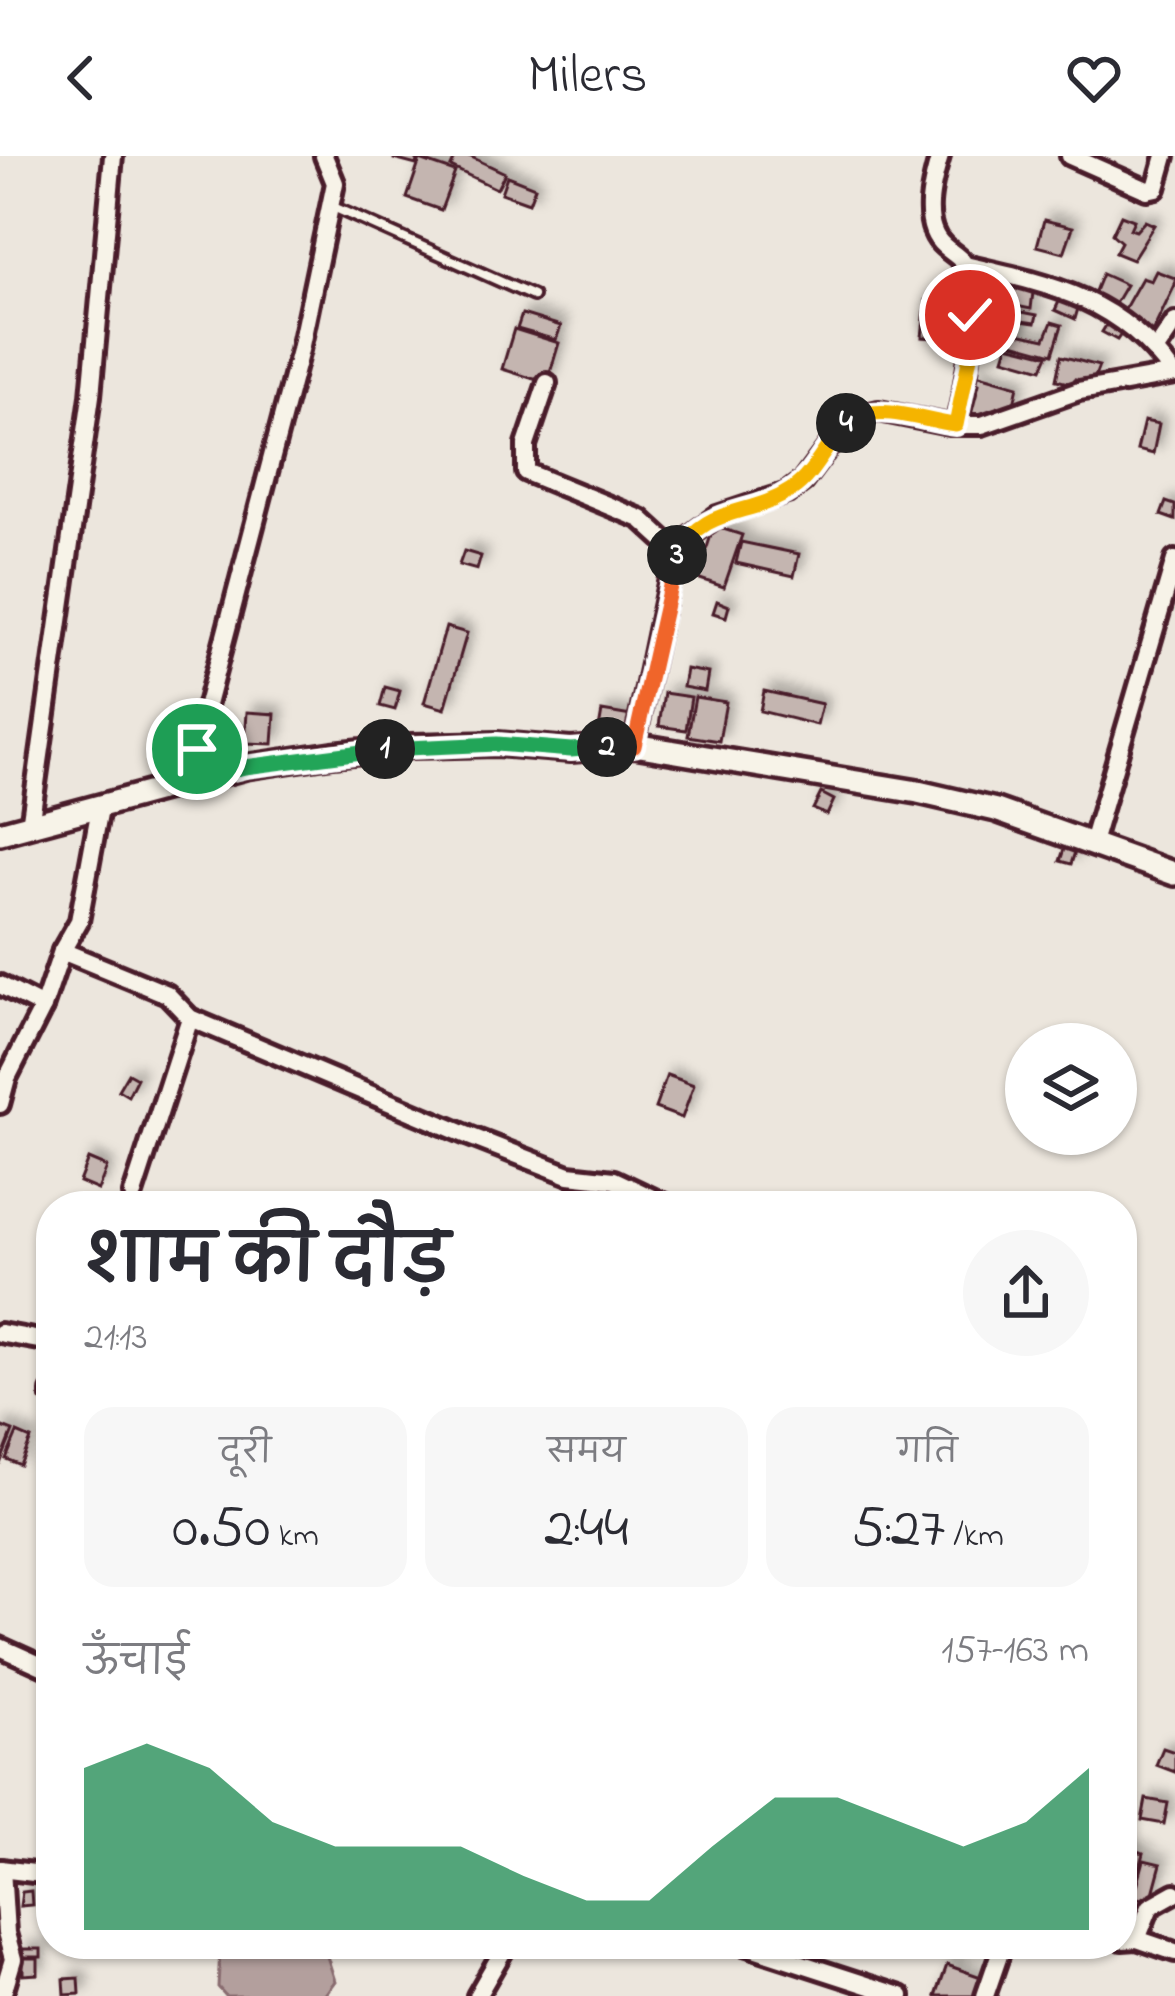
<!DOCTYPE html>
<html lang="hi">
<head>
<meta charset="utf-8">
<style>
	body { margin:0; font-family:"Indie Flower","Playpen Sans Deva",sans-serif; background:#f7f7f7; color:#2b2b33; height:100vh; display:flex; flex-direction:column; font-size:45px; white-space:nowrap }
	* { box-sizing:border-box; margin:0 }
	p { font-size:39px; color:#7c7c81 }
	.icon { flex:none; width:66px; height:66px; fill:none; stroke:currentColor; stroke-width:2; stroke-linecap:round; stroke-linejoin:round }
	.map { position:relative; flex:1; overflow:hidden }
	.side { position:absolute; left:36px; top:1035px; width:1101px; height:768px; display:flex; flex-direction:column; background:#fff; border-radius:48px; box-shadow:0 3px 9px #0004 }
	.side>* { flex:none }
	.fabs { position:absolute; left:1005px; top:867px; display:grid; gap:24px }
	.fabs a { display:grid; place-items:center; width:132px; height:132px; border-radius:50%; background:#fff; box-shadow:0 3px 9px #0004; font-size:60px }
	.pin { position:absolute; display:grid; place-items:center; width:102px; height:102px; color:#fff; margin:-51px; border:6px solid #fff; border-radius:50%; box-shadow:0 3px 12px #0007 }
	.km { position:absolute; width:60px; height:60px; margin:-30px; border-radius:50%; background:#222; color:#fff; font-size:33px; line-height:60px; text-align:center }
	.round { display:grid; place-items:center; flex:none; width:126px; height:126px; border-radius:63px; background:#f7f7f7 }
	.headline { display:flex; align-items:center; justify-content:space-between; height:204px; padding:0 48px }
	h1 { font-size:66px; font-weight:600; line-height:90px }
	.metrics { display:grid; grid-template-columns:repeat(3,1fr); gap:18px; height:204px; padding:12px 48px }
	.metrics div { display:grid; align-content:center; border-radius:30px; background:#f7f7f7; text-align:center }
	.metrics b { font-size:60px; font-weight:600 }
	.metrics small { font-size:33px; font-weight:400 }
	.metrics p { font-size:33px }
	.chart { height:336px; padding:24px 48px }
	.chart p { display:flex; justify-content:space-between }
	.chart svg { width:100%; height:216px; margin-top:12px; fill:#0b8043; opacity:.7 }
	header { display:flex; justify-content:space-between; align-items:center; height:156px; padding:0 48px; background:#fff; font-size:54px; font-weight:600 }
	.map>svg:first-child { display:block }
</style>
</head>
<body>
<header><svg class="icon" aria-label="back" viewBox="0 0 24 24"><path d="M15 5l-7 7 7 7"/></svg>Milers<svg class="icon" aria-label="heart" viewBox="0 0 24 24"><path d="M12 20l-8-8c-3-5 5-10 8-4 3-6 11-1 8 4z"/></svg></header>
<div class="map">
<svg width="1175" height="1840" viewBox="0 0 1175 1840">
	<defs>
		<filter id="shadow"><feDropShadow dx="7" dy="-7" stdDeviation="6" flood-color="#0004"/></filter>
	</defs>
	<rect width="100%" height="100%" fill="#ece6dd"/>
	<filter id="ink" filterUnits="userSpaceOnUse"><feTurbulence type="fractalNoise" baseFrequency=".00833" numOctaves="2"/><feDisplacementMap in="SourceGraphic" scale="24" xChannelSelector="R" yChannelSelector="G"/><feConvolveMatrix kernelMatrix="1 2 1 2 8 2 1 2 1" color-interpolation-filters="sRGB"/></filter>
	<g filter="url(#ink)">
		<!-- water -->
		<path fill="#b39f9d" stroke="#896c6f" stroke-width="3" d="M249 1788 325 1794 335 1825 324 1840H226L218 1831 220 1793Z"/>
		<!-- building -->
		<g fill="#c4b5b0" stroke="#4a1f2b" stroke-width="3" filter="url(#shadow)">
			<path d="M394 0H418L416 9 394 3Z"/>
			<path d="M456 0H469L505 17 497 33 451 11Z"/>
			<path d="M420 4 455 16 441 54 407 42Z"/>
			<path d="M507 20 535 31 529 47 501 37Z"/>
			<path d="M1121 59 1134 64 1130 73 1136 75 1145 65 1154 69 1132 104 1115 97 1121 86 1112 78Z"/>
			<path d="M1044 64 1073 71 1064 97 1037 90Z"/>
			<path d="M1156 115 1175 122V129L1150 181 1120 161 1142 122 1151 125Z"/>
			<path d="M1102 118 1126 129 1113 151 1093 140Z"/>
			<path d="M992 119 1034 128 1031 153 990 145Z"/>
			<path d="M1064 135 1081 142 1075 163 1055 154Z"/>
			<path d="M926 144 964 147 963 184 922 181Z"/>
			<path d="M1012 154 1037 159 1035 167 1021 165 1018 177 1045 183 1052 166 1062 169 1053 198 1002 184Z"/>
			<path d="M522 158 561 170 556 184 517 173Z"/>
			<path d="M1110 163 1126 171 1117 184 1102 176Z"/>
			<path d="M514 173 559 187 547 227 502 213Z"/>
			<path d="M1008 189 1048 199 1042 213 1004 202Z"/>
			<path d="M1061 200 1099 210 1093 226 1075 223 1072 228 1056 224Z"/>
			<path d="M976 218 1018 230 1013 252 970 263 979 228 973 225Z"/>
			<path d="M1144 265 1159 268 1153 298 1137 294Z"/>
			<path d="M1166 346 1175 349V364L1161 359Z"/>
			<path d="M714 370 742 379 724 431 697 422Z"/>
			<path d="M741 386 799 398 794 420 736 407Z"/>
			<path d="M464 395 481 400 477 414 459 409Z"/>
			<path d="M717 445 729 450 726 461 713 457Z"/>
			<path d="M446 471 467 477 445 553 424 547Z"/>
			<path d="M686 513 708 517 705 535 683 531Z"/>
			<path d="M385 531 400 535 395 554 380 550Z"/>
			<path d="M764 535 822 548 817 569 760 555Z"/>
			<path d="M664 537 691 541 686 574 659 570Z"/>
			<path d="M695 541 726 546 719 585 688 580Z"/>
			<path d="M602 555 631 560 626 583 598 578Z"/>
			<path d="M247 556 275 558 273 588 245 587Z"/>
			<path d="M821 637 834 644 827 659 813 653Z"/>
			<path d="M1067 684 1078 687 1071 708 1060 705Z"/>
			<path d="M128 917 137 922 128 940 118 934Z"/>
			<path d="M667 919 694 929 682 962 655 952Z"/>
			<path d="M88 1003 107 1011 98 1034 79 1026Z"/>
			<path d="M0 1270 13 1275 0 1308Z"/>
			<path d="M17 1277 31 1283 20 1309 6 1303Z"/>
			<path d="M1163 1592 1175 1596V1616L1156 1609Z"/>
			<path d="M1146 1643 1168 1647 1164 1668 1142 1664Z"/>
			<path d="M1122 1691 1144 1697 1134 1735 1122 1732Z"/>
			<path d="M1144 1704 1161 1708 1151 1745 1134 1741Z"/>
			<path d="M31 1735 32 1749 20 1750 22 1736Z"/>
			<rect x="22" y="1793" width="19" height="8"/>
			<path d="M23 1802H38V1818L23 1819Z"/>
			<path d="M947 1809 981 1821 975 1840H936Z"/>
			<path d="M79 1822 80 1838 65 1839 64 1823Z"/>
		</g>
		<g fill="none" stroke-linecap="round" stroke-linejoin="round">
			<!-- service casing -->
			<g stroke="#4a1f2b" stroke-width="16">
				<path id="service" d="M331 50 533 140"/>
			</g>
			<!-- minor casing -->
			<g stroke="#4a1f2b" stroke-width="26">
				<g id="minor">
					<path d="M940 0C932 27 920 69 944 90 954 99 965 103 969 118 979 159 966 229 956 269"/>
					<path d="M1070 0 1147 34 1156 32 1165 0"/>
					<path d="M965 109C1049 128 1120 142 1173 218"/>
					<path d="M1156 194 1175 166"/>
					<path d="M547 227 526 289V316L641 363 677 396"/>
					<path d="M634 589 671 413 686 383 717 360 787 337 803 325 850 262 879 255 949 269H982L1079 235 1175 218"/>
					<path d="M195 623 202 568 300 194 335 27 324 0"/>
					<path d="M30 670 91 240 113 0"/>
					<path d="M1092 687 1175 404"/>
					<path d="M62 795 167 838 190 862 469 980 569 1019 614 1024 669 1050"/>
					<path d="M0 829 43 851"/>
					<path d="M0 948 7 922 43 851 62 795 79 765 100 652"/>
					<path d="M133 1038 190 862"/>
					<path d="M0 1177 51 1186"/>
					<path d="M51 1236V1238"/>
					<path d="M0 1491 51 1514"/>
					<path d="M0 1713 51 1719"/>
					<path d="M2 1713 6 1777 13 1803 2 1840"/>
					<path d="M1137 1783 1175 1796"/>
					<path d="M1122 1784 1137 1783 1150 1751 1175 1737"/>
					<path d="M741 1788 901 1840"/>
					<path d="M477 1840 507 1788"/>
					<path d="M985 1840 1003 1788"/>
				</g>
			</g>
			<!-- tertiary casing -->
			<g stroke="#4a1f2b" stroke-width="30">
				<path id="tertiary" d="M0 677 245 611 333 598 412 590 497 588 571 594 634 589 918 636 996 654 1175 718"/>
			</g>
			<!-- service -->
			<use href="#service" stroke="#f7f3e8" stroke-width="8"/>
			<!-- minor -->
			<use href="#minor" stroke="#f7f3e8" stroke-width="16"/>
			<!-- tertiary -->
			<use href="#tertiary" stroke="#f7f3e8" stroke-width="21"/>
		</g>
	</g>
	<g fill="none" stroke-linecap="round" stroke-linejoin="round" filter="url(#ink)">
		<!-- split-1 casing -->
		<g stroke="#fff" stroke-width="24">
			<path id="split-1" d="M197 593 195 623 245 611 385 593"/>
		</g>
		<!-- split-2 casing -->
		<g stroke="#fff" stroke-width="24">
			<path id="split-2" d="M385 593 497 588 571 594 607 591"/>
		</g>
		<!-- split-3 casing -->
		<g stroke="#fff" stroke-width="24">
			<path id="split-3" d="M607 591 634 590 677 399"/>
		</g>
		<!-- split-4 casing -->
		<g stroke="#fff" stroke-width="24">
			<path id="split-4" d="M677 399C705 348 749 362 791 334 815 318 826 288 846 267"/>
		</g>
		<!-- split-5 casing -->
		<g stroke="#fff" stroke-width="24">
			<path id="split-5" d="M846 267C876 244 920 265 956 269L970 200V159"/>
		</g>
		<!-- split-1 -->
		<use href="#split-1" stroke="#22a559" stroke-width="15"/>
		<!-- split-2 -->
		<use href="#split-2" stroke="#22a559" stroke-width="15"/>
		<!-- split-3 -->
		<use href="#split-3" stroke="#f0652b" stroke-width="15"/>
		<!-- split-4 -->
		<use href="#split-4" stroke="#f5b400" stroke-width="15"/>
		<!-- split-5 -->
		<use href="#split-5" stroke="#f5b400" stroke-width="15"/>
	</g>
</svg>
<div class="fabs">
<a><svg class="icon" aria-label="layers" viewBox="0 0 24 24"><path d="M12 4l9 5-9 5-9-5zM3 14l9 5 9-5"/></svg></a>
</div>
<div class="pin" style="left:197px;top:593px;background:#1e9e55"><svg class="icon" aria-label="arrive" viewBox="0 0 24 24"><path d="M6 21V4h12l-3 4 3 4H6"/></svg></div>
<div class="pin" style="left:970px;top:159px;background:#d93025"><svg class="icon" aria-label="check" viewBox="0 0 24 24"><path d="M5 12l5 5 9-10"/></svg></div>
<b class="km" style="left:385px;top:593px">1</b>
<b class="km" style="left:607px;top:591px">2</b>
<b class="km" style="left:677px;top:399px">3</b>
<b class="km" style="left:846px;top:267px">4</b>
<section class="side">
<div class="headline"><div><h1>शाम की दौड़</h1><p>21:13</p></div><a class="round"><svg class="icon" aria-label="share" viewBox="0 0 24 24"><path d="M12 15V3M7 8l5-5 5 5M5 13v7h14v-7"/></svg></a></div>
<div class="metrics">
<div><p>दूरी</p><b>0.50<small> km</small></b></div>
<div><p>समय</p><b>2:44</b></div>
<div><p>गति</p><b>5:27<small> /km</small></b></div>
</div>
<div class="chart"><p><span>ऊँचाई</span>157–163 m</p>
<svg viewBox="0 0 160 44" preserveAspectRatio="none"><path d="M0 44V11L10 6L20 11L30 22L40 27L50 27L60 27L70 33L80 38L90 38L100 27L110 17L120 17L130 22L140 27L150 22L160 11V44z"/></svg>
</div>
</section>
</div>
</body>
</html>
